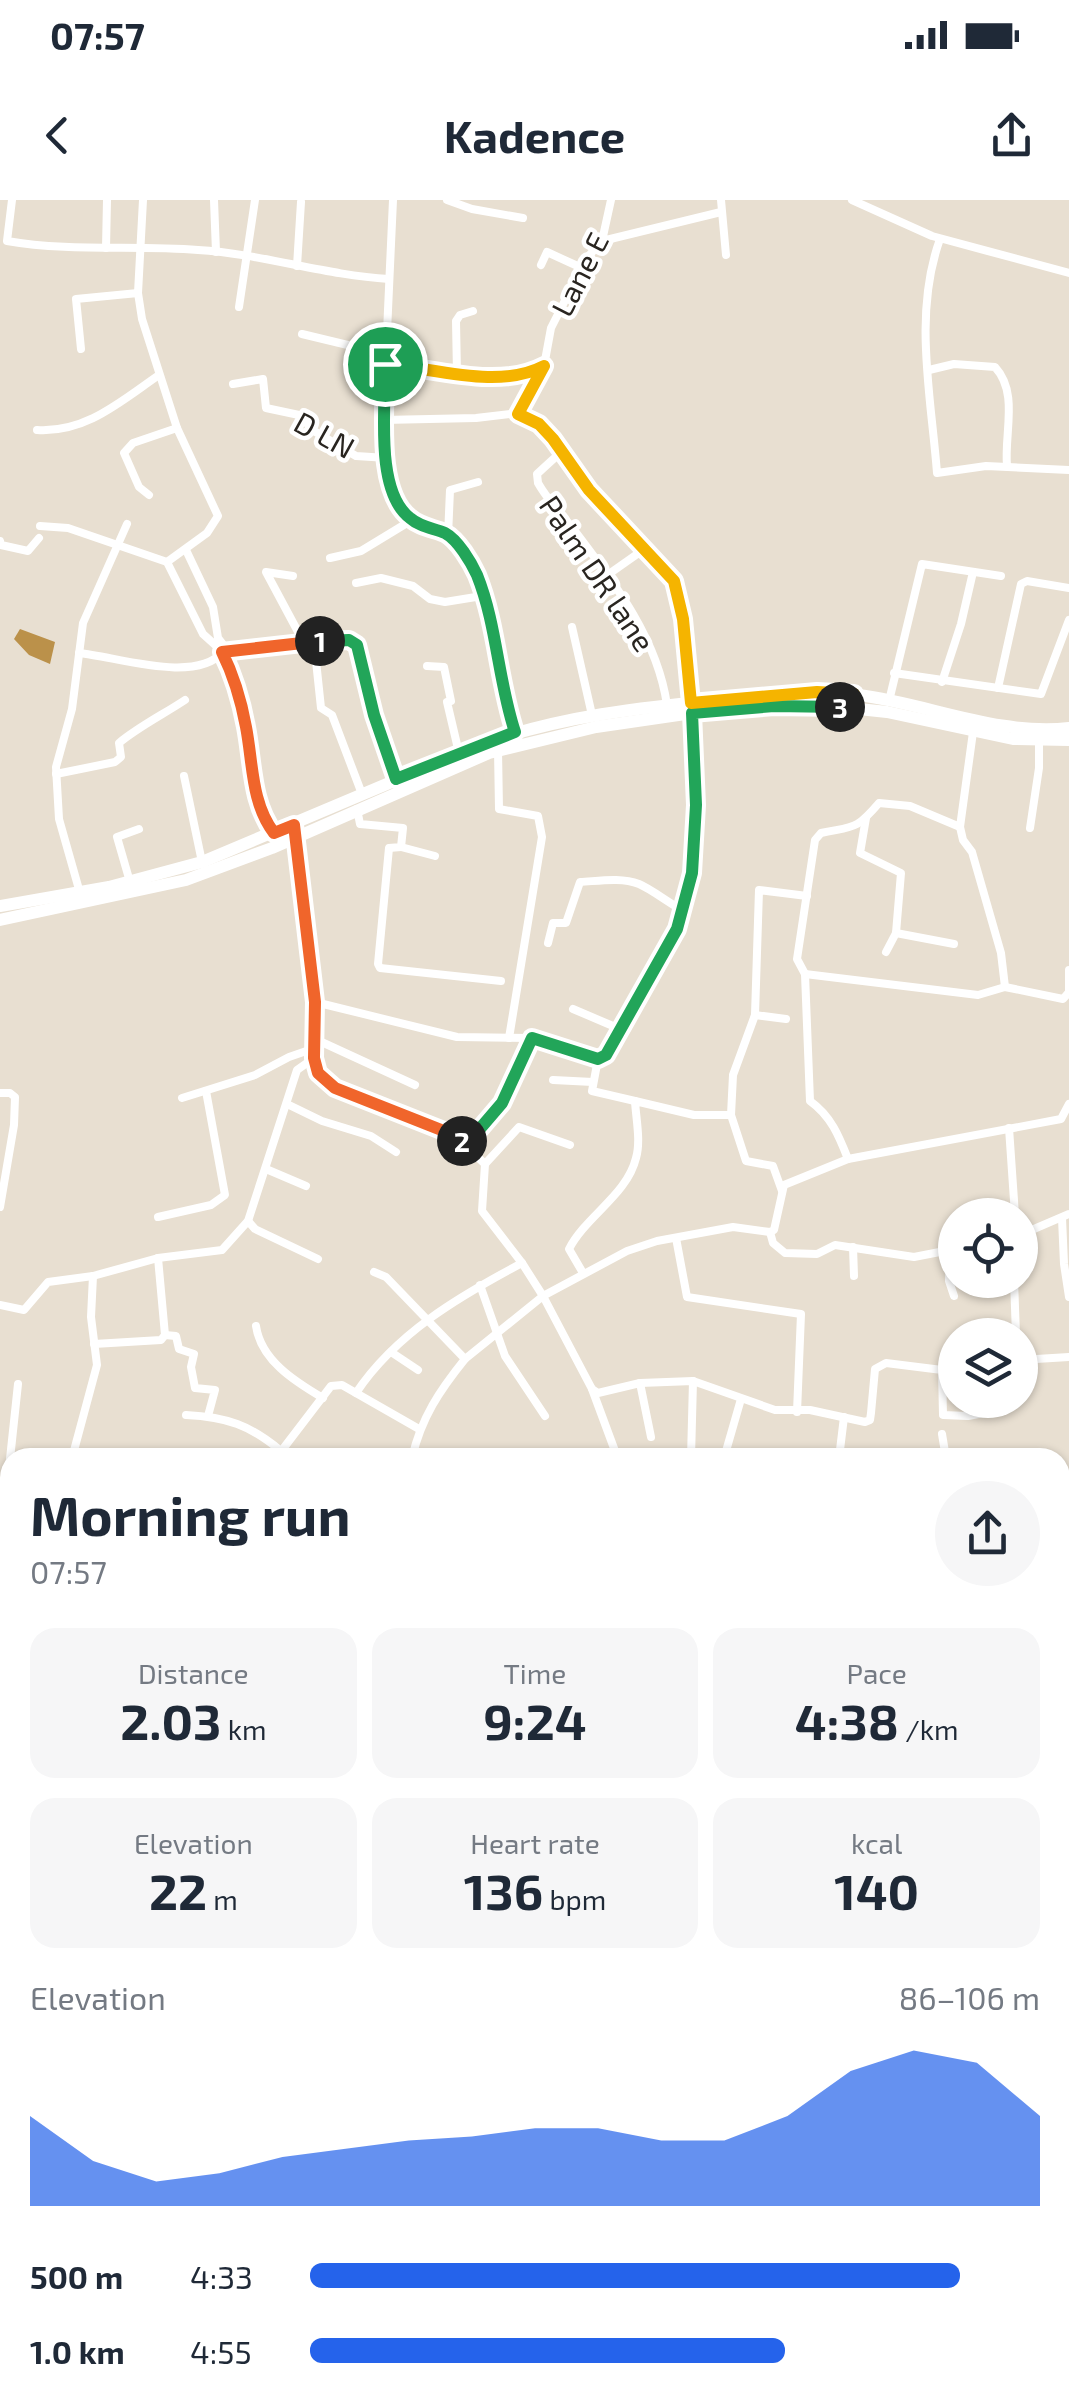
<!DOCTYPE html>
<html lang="en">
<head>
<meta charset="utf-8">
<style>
	body { margin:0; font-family:"Exo 2",sans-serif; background:#f6f6f7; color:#1f2937; height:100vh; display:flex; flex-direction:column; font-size:38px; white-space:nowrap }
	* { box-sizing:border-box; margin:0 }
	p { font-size:32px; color:#747a83 }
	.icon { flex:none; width:55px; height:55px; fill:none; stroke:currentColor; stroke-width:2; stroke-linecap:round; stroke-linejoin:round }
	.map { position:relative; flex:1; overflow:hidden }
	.panel { position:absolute; left:0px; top:1248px; width:1070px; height:962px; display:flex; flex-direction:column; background:#fff; border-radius:30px 30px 0 0; box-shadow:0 2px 8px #0004 }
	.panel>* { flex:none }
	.buttons { position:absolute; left:938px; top:998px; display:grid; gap:20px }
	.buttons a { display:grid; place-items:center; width:100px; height:100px; border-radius:50%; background:#fff; box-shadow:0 2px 8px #0004; font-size:50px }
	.pin { position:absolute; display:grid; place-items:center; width:85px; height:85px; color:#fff; margin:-42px; border:5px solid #fff; border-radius:50%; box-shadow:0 2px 10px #0007 }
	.km { position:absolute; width:50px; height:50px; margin:-25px; border-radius:50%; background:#222; color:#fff; font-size:28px; line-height:50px; text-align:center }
	.round { display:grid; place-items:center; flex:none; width:105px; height:105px; border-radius:52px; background:#f6f6f7 }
	.headline { display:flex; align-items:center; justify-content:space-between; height:170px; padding:0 30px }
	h1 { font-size:55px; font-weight:700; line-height:75px }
	.figures { display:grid; grid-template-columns:repeat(3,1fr); gap:15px; height:170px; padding:10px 30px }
	.figures div { display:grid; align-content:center; border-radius:25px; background:#f6f6f7; text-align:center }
	.figures b { font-size:50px; font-weight:700 }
	.figures small { font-size:28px; font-weight:400 }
	.figures p { font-size:28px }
	.chart { height:280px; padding:20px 30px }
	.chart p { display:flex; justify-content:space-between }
	.chart svg { width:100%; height:180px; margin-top:10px; fill:#2563eb; opacity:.7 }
	ul { padding:0 30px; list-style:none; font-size:32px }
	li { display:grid; grid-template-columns:160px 120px 1fr; align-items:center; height:75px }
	li i { height:25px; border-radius:12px; background:#2563eb }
	.status { display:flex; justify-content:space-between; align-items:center; height:70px; padding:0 50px; background:#fff; direction:ltr }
	.status svg { height:28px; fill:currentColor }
	header { display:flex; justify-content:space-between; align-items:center; height:130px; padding:0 30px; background:#fff; font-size:45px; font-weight:700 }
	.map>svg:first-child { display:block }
</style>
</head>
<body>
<div class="status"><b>07:57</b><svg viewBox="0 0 49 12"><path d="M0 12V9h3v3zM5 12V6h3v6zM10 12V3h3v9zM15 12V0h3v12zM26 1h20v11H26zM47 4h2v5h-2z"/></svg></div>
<header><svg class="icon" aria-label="back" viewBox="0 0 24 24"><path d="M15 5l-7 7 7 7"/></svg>Kadence<svg class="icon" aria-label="share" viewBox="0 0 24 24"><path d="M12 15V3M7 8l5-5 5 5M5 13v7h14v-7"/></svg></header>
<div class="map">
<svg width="1069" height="2208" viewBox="0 0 1069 2208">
	<rect width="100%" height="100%" fill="#e8dfd1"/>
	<!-- water -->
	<path fill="#bb914a" d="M20 429 55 442 50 464 29 455 14 439Z"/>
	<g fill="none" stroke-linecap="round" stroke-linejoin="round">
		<!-- river -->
		<path stroke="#bb914a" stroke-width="18" d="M525 2200 529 2208"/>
		<!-- street -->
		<g stroke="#fff" stroke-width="8">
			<path d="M12 0 7 41C70 52 134 45 198 50 263 54 324 75 389 79"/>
			<path d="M143 0 138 93 142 119 177 228 133 243 124 253 139 287 149 295"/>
			<path d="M214 0 216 52"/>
			<path d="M393 0 383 220 387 278 402 311 412 320 444 333 456 343 476 375 515 535"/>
			<path d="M447 0 472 9 523 18"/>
			<path d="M721 0 726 55"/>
			<path d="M852 0 932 36 1069 73"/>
			<path d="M940 39C913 114 931 195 937 273L986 266 1069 270"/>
			<path d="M602 41 721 12"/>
			<path d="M106 48 107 0"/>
			<path d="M541 65 547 52 582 68"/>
			<path d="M297 66 301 2"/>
			<path d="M239 107 255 0"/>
			<path d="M302 134 385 154"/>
			<path d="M81 149 76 99 138 93"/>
			<path d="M385 164C434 169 498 190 544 166L551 128 586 59 602 41 611 0"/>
			<path d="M929 170 954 164 995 167C1019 193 1004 233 1007 266"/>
			<path d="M457 174 456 121 460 115 473 111"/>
			<path d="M233 184 263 179 266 208 299 215 314 231 356 256 387 258"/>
			<path d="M518 213 543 169"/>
			<path d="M383 220 476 218 518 213 539 224 553 239 589 290 674 381 683 419 691 503"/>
			<path d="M37 230C86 233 121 201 159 175"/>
			<path d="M561 252 537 274 538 283C547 299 559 312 571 326 612 380 657 436 667 505"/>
			<path d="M40 326 68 328 167 362 203 434 223 452C195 484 118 457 79 453"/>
			<path d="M448 336 450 290 478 282"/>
			<path d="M0 341 1 345 28 351 39 338"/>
			<path d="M186 350 213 407 218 438 225 447"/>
			<path d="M330 358 361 351 412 320"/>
			<path d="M167 362 207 333 218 316 177 228"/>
			<path d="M293 376 266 372 304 443"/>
			<path d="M606 376 643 350"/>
			<path d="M356 383 381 378 413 386 430 399 445 402 482 396"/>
			<path d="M572 427 592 515"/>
			<path d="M314 442 349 440 357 445 374 515 396 579"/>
			<path d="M427 466 444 467 451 501 447 502 459 553"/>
			<path d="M894 473 1041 494 1069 420"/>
			<path d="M942 482 961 424 973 372"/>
			<path d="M998 488 1021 384 1027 381 1069 388"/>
			<path d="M889 501 922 364 1001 376"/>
			<path d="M973 532 960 627 910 606 879 603C855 631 854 626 821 633L815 640 797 759 805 774 810 901C831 916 839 936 848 959L1061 919 1069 904"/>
			<path d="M498 550 499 609 538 616 542 637 509 838"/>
			<path d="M56 574 115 562 121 557 119 543C138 527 164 514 185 500"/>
			<path d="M184 576 202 662"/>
			<path d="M357 609 360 624 403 628 401 647 389 648 378 764 380 768 501 781"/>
			<path d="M866 618 860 653 901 673 896 733 886 752"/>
			<path d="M960 627 963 640 972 652 1001 753 1005 787"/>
			<path d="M1030 628 1039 568V541"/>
			<path d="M274 633C251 603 253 563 246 527 242 500 234 476 223 452L314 442 321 508 332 515 362 594"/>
			<path d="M401 647 435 656"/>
			<path d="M130 682 117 637 139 629"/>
			<path d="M80 693 59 619 56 567 72 509 83 423 127 324"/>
			<path d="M896 733 954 744"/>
			<path d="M548 743 553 723H566L580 682C599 681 621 677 639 684 651 689 669 703 682 710"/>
			<path d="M805 774 978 795 1005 787 1063 799 1069 792V770"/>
			<path d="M315 802 457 837 533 838 598 859 606 855 677 729 693 673 696 605 692 513"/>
			<path d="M573 809 620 829"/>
			<path d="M755 815 786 819"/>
			<path d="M315 839 415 885"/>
			<path d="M598 859 592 891 635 901"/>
			<path d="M553 880 593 882"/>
			<path d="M0 893H10L15 897 14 925 0 1007"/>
			<path d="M182 898 255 875 289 857 315 848"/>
			<path d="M287 904 322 921 371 936 396 952"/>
			<path d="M731 915 746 961 773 966 782 991"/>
			<path d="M1009 928 1015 1015"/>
			<path d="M465 945 502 903 533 838"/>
			<path d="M485 964 519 927 570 945"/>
			<path d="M266 969 306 986"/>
			<path d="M158 1017 211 1005 225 995 206 891"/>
			<path d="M1062 1018 1064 1064 1069 1097"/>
			<path d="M248 1021 255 1029 318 1059"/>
			<path d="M770 1032 773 1043 785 1053 817 1054 835 1045 914 1057 955 1049"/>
			<path d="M1020 1035 1069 1014"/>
			<path d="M676 1038 687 1097 801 1114 797 1212"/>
			<path d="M853 1047 854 1076"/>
			<path d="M950 1050 949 1081 954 1096"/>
			<path d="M522 1063 543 1096 627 1051 657 1041 733 1027 770 1032 774 1030 784 985 848 959"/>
			<path d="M374 1072 386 1077 465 1159C440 1190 421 1218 412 1258"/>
			<path d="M583 1073 569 1049C586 1016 627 995 636 958 641 941 636 919 635 901L694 915H731L733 875 755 815 759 690 807 696"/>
			<path d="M1014 1080 1016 1135"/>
			<path d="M480 1085 505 1156 545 1216"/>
			<path d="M0 1105 24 1110 48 1082 93 1076 158 1058 222 1050 248 1021 297 870 314 858"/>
			<path d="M256 1126C261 1160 294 1181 323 1198"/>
			<path d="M165 1135 176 1136 179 1149 194 1154 191 1167 195 1188 215 1190 208 1216"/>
			<path d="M94 1144 161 1140 165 1135 158 1058"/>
			<path d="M391 1152 418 1170"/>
			<path d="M465 1159 543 1096 592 1189 598 1193 640 1183 693 1181 775 1210H810L865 1222 870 1220 871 1213 875 1169 886 1163 942 1170 943 1215 968 1216 989 1212"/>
			<path d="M1020 1160 1069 1157"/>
			<path d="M640 1183 651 1237"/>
			<path d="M592 1189 615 1251"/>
			<path d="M356 1193 419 1229"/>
			<path d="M186 1215C227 1217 250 1225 281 1251"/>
			<path d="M942 1234 946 1258"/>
			<path d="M72 1258 97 1165 91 1117 93 1076"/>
			<path d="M276 1258 331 1186 342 1185 356 1193C396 1133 460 1096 522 1063L482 1011 485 964 454 935 335 889 318 873 314 858 315 802 296 636"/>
			<path d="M691 1258 693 1181"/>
			<path d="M724 1258 741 1199"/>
			<path d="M839 1258 844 1217"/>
			<path d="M4 1315 18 1184"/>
			<path d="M1060 1336 1069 1331"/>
			<path d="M1060 1384V1390"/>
			<path d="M0 1408 10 1414"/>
			<path d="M1060 1426 1069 1427"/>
			<path d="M0 1468 10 1444"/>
			<path d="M0 1641 10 1643"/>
			<path d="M0 1689 10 1682"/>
			<path d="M0 1708 10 1717"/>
			<path d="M1060 1729 1069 1735"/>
			<path d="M0 1794 10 1800"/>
			<path d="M1060 1853 1069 1856"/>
			<path d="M0 1878 10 1861"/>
			<path d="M0 1958 10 1969"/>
			<path d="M25 2200 26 2208"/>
			<path d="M484 2200 486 2208"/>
			<path d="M536 2200 538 2208"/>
			<path d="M605 2200 611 2208"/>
			<path d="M929 2200 933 2208"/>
			<path d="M397 2202 404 2200"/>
			<path d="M256 2208 261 2200"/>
			<path d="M657 2208 665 2200"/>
			<path d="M734 2208 737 2200"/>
			<path d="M845 2208 849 2200"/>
			<path d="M1064 2208 1069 2200"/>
		</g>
		<!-- secondary -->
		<g stroke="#fff" stroke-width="11">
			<path d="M0 1315 10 1318"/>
			<path d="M1060 2135 1069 2142"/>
		</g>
		<!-- primary -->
		<g stroke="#fff" stroke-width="12">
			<path d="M0 706 109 687 202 662 477 546C558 516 644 507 730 499 773 496 816 490 859 495 929 504 998 536 1069 528"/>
			<path d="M0 720 186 680 272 648 489 553 596 527 692 513 821 505 887 512 1013 539 1069 540"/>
		</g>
	</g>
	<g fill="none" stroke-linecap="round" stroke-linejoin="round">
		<!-- split-1 casing -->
		<g stroke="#fff" stroke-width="20">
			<path id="split-1" d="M320 441 349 440 357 445 374 515 396 579 515 532C498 481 497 425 477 375 471 362 458 340 445 333 433 328 420 327 410 318 374 291 386 204 385 164"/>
		</g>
		<!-- split-2 casing -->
		<g stroke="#fff" stroke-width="20">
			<path id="split-2" d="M320 441 222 452C234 476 241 500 246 527 253 563 251 603 274 633L294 625 315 802 314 858 318 873 335 888 454 935 462 941"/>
		</g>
		<!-- split-3 casing -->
		<g stroke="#fff" stroke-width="20">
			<path id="split-3" d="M462 941 466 945 502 903 532 838 598 859 606 855 677 729 692 673 696 605 692 513 774 506 840 507"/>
		</g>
		<!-- split-4 casing -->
		<g stroke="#fff" stroke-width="20">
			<path id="split-4" d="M385 164C434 168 498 190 544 166L518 214 539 224 553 239 589 290 674 381 683 419 691 503 817 492 854 494 851 508 840 507"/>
		</g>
		<!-- split-1 -->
		<use href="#split-1" stroke="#22a559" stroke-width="12"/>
		<!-- split-2 -->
		<use href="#split-2" stroke="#f0652b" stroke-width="12"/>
		<!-- split-3 -->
		<use href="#split-3" stroke="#22a559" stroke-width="12"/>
		<!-- split-4 -->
		<use href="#split-4" stroke="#f5b400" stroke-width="12"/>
	</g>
	<g text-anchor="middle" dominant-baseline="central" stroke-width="9" stroke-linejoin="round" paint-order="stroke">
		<!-- street labels -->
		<g font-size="30" fill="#292520" stroke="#fff">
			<text transform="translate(579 74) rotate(-63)">Lane E</text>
			<text transform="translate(325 234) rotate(29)">D LN</text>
			<text transform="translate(598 373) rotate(56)">Palm DR lane</text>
		</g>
	</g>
</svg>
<div class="buttons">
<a><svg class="icon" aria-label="locate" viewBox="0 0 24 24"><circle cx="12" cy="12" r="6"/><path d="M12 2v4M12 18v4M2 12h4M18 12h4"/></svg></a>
<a><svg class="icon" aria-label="layers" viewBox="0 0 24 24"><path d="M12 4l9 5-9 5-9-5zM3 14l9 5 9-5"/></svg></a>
</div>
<div class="pin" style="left:385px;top:164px;background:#1e9e55"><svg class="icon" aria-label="arrive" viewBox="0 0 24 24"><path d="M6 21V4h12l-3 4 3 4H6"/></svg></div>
<b class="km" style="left:320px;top:441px">1</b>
<b class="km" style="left:462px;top:941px">2</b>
<b class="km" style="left:840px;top:507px">3</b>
<section class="panel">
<div class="headline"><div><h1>Morning run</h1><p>07:57</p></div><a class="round"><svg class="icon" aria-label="share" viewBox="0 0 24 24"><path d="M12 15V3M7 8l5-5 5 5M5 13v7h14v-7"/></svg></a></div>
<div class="figures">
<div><p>Distance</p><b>2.03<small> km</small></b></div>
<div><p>Time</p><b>9:24</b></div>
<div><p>Pace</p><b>4:38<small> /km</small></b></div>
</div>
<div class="figures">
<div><p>Elevation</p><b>22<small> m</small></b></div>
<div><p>Heart rate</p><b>136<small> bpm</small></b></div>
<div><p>kcal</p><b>140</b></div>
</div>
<div class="chart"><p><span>Elevation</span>86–106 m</p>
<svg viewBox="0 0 160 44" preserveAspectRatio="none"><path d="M0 44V22L10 33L20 38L30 36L40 32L50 30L60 28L70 27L80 25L90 25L100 28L110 28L120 22L130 11L140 6L150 9L160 22V44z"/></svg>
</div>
<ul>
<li><b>500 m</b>4:33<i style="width:89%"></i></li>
<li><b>1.0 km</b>4:55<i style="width:65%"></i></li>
</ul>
</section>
</div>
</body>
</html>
